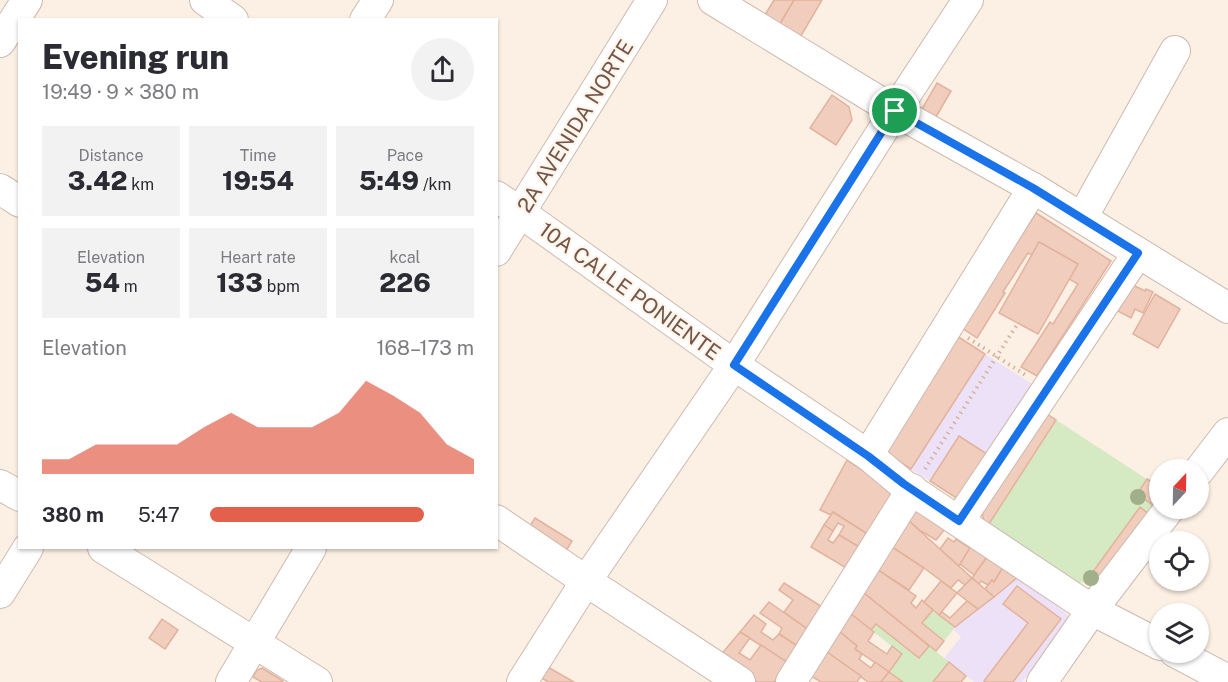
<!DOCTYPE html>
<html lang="en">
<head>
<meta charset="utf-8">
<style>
	body { margin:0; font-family:"Public Sans",sans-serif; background:#f2f2f3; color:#2b2b33; height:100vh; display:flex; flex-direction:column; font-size:22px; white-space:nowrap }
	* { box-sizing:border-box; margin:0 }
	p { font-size:20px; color:#7c7c81 }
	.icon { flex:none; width:33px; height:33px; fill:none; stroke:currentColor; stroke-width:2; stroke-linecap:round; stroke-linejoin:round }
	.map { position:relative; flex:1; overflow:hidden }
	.details { position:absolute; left:18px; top:18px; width:480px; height:531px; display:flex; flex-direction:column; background:#fff; border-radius:0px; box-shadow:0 2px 4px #0004 }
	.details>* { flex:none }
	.needle { width:39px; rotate:22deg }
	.controls { position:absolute; left:1149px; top:459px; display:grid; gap:12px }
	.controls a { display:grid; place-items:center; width:60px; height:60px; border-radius:50%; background:#fff; box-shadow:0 2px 4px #0004; font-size:30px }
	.pin { position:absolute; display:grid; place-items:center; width:51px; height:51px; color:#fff; margin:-26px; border:3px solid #fff; border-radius:50%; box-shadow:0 2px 6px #0007 }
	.round { display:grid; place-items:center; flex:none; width:63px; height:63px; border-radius:32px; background:#f2f2f3 }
	.headline { display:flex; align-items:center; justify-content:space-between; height:102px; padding:0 24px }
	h1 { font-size:33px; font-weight:800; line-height:45px }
	.figures { display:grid; grid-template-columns:repeat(3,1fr); gap:9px; height:102px; padding:6px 24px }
	.figures div { display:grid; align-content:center; border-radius:0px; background:#f2f2f3; text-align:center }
	.figures b { font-size:26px; font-weight:800 }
	.figures small { font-size:16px; font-weight:400 }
	.figures p { font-size:16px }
	.chart { height:168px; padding:12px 24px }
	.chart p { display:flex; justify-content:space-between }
	.chart svg { width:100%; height:108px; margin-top:6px; fill:#e3614c; opacity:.7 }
	ul { padding:0 24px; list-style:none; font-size:20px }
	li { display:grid; grid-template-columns:96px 72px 1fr; align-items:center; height:45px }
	li i { height:15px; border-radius:8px; background:#e3614c }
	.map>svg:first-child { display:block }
</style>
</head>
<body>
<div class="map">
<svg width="1228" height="682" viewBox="0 0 1228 682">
	<rect width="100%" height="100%" fill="#fcf0e4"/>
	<!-- education -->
	<g fill="#ede1f8">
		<path d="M957 336 1032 384 958 499 883 451Z"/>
		<path d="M1018 577 1065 612 1069 617 1067 622 1022 682H974L944 658 961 637 953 629Z"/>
	</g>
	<!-- green -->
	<g fill="#d5e9c3">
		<path d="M1044 412 1159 487V502L1103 581 1076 583 984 525 982 508Z"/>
		<path d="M933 610 955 627 944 641 922 623Z"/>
		<path d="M876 624 919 657 929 646 949 662 933 682H903L889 672 902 654 871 630Z"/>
	</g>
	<!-- building -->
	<g fill="#f0cdbc" stroke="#e3b29d" stroke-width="1.5">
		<path d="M774 0H794L777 29 762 20Z"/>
		<path d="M794 0H822L798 41 777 29Z"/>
		<path d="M937 83 951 91 929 129 915 121Z"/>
		<path d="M832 95 849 107 852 120 836 145 810 128Z"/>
		<path d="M1036 213 1111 261 1037 376 1021 367 1050 322 1053 324 1078 284 1069 279 1078 264 1039 242 1032 255 1028 253 1003 292 1005 293 977 338 962 328Z"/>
		<path d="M1039 242 1078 264 1038 334 999 313Z"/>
		<path d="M1125 281 1145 291 1146 289 1153 292 1143 313 1135 309 1131 318 1112 308Z"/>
		<path d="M1155 294 1180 309 1158 348 1133 334Z"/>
		<path d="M957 336 985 354 911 469 883 451Z"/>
		<path d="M1044 412 1056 420 987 527 984 525 982 508Z"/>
		<path d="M959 436 987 454 958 499 930 481Z"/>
		<path d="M847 460 896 492 869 535 833 512 831 515 820 510Z"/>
		<path d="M1147 479 1160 487V502L1156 507 1137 494Z"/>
		<path d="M1140 507 1150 515 1103 581 1092 573Z"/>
		<path d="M916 510 945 529 936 540 923 532V533L909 521Z"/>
		<path d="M833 512 869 535 861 548 839 535 844 526 838 523 833 531 824 525Z"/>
		<path d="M535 518 572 541 560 561 523 537Z"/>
		<path d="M909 521 972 578 965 585 958 580 951 588 924 568 892 547Z"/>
		<path d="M824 525 833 531 828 540 833 543 839 535 861 548 848 569 811 547Z"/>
		<path d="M948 538 954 542 956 539 970 548 959 566 940 549Z"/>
		<path d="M971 546 987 557 974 575 960 564Z"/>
		<path d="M892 547 924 568 909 590 878 570Z"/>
		<path d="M987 557 1003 567 994 582 992 580 988 585 981 581 979 584 972 578Z"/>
		<path d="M1003 567 1018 577 994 597 985 589 992 580 994 582Z"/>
		<path d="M878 570 916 596 911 603 916 608 922 600 933 610 922 623 944 641 936 651 864 593Z"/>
		<path d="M972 578 994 597 978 609 957 593Z"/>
		<path d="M941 581 957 593 939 615 924 602Z"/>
		<path d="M784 583 824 608 810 631 784 612 793 600 779 590Z"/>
		<path d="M1017 586 1061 619 1013 682H985L984 681 1028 623 1003 604Z"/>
		<path d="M864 593 929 646 919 658 876 624 871 630 851 614Z"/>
		<path d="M967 601 978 609 955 627 939 615 942 612 950 618Z"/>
		<path d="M769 602 810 631 799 647 779 634 782 628 760 613Z"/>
		<path d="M851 614 874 632 868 641 887 654 892 646 902 654 889 672 855 649 857 646 840 632Z"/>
		<path d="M754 615 766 624 761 632 773 640 779 634 799 647 788 663 740 632Z"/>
		<path d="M162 619 178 630 165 649 149 638Z"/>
		<path d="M740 632 750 638 739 653 750 660 761 645 788 663 774 682H757L719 657Z"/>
		<path d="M840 632 857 646 855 649 862 654 859 659 871 668 875 662 889 672 881 682H868L827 652Z"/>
		<path d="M827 652 861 676 857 682H821L811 676Z"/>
		<path d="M949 662 966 676 961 682H933Z"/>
		<path d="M546 666 574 682H548L540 677Z"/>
		<path d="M262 668 283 681 282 682H262L253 677 257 670Z"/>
		<path d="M889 672 903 682H881Z"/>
	</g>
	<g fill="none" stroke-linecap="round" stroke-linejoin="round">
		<!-- minor casing -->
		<g stroke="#cfb9ae" stroke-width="32">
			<g id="minor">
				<path d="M205 0 233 20"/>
				<path d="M713 0 895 111 1033 188 1228 308"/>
				<path d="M365 20 378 0"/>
				<path d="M0 42 27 0"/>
				<path d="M0 189 20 202"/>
				<path d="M496 196 521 213 734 365 868 455 904 485 1092 610 1160 645"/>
				<path d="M1082 218 1175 51"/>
				<path d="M496 251 652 0"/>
				<path d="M868 455 1033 188"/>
				<path d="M1198 472 1228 433"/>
				<path d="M0 485 20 496"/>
				<path d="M496 520 586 581 740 682"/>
				<path d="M959 521 1138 253"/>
				<path d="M103 548 317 682"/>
				<path d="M0 593 28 548"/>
				<path d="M1175 652 1228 680"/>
				<path d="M231 682 311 548"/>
				<path d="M522 682 586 581 734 365 895 111 968 0"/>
				<path d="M791 682 912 489"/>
				<path d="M1042 682 1092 610 1170 508"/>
			</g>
		</g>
		<!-- path -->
		<g stroke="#d5b09f" stroke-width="4" stroke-dasharray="1.5 4.5" stroke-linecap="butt">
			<path d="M968 338 1027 376"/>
			<path d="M925 469 1018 323"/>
		</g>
		<!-- minor -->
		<use href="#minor" stroke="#fff" stroke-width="30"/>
	</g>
	<!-- trees -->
	<g fill="#a1af8b">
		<circle cx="1138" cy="497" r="8"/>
		<circle cx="1091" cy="578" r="8"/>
	</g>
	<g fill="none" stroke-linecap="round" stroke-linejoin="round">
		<!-- route casing -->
		<g stroke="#fff" stroke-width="12">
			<path id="route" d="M895 111 1033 188 1138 253 959 521 904 484 868 456 734 365Z"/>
		</g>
		<!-- route -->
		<use href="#route" stroke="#1a73e8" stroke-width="8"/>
	</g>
	<g text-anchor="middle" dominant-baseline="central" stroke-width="4.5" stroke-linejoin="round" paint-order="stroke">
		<!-- street labels -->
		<g font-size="21" fill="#73554a" stroke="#fff5ea">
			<text transform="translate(575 126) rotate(-58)">2A AVENIDA NORTE</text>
			<text transform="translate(630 291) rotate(36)">10A CALLE PONIENTE</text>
		</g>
	</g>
</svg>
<div class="controls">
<a><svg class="needle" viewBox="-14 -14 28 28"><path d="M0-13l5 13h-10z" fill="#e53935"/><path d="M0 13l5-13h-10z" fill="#7c7c81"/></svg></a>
<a><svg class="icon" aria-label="locate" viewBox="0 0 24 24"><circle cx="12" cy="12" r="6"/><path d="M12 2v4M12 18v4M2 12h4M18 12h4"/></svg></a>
<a><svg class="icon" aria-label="layers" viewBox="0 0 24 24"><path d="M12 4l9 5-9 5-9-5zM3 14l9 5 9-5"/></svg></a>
</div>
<div class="pin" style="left:895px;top:111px;background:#1e9e55"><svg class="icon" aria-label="arrive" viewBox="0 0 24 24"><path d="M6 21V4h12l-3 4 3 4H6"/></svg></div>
<section class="details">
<div class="headline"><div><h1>Evening run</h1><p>19:49 · 9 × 380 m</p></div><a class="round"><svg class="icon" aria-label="share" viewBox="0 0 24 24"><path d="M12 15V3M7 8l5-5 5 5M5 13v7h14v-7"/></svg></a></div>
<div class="figures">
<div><p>Distance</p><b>3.42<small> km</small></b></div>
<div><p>Time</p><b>19:54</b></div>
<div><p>Pace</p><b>5:49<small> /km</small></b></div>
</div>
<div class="figures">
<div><p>Elevation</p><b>54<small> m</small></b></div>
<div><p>Heart rate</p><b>133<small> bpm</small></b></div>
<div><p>kcal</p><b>226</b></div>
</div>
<div class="chart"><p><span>Elevation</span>168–173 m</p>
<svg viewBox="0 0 160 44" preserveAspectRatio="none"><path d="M0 44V38L10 38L20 32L30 32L40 32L50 32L60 25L70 19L80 25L90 25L100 25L110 19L120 6L130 12L140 19L150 32L160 38V44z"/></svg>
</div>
<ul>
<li><b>380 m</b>5:47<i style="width:81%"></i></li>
</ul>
</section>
</div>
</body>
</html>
